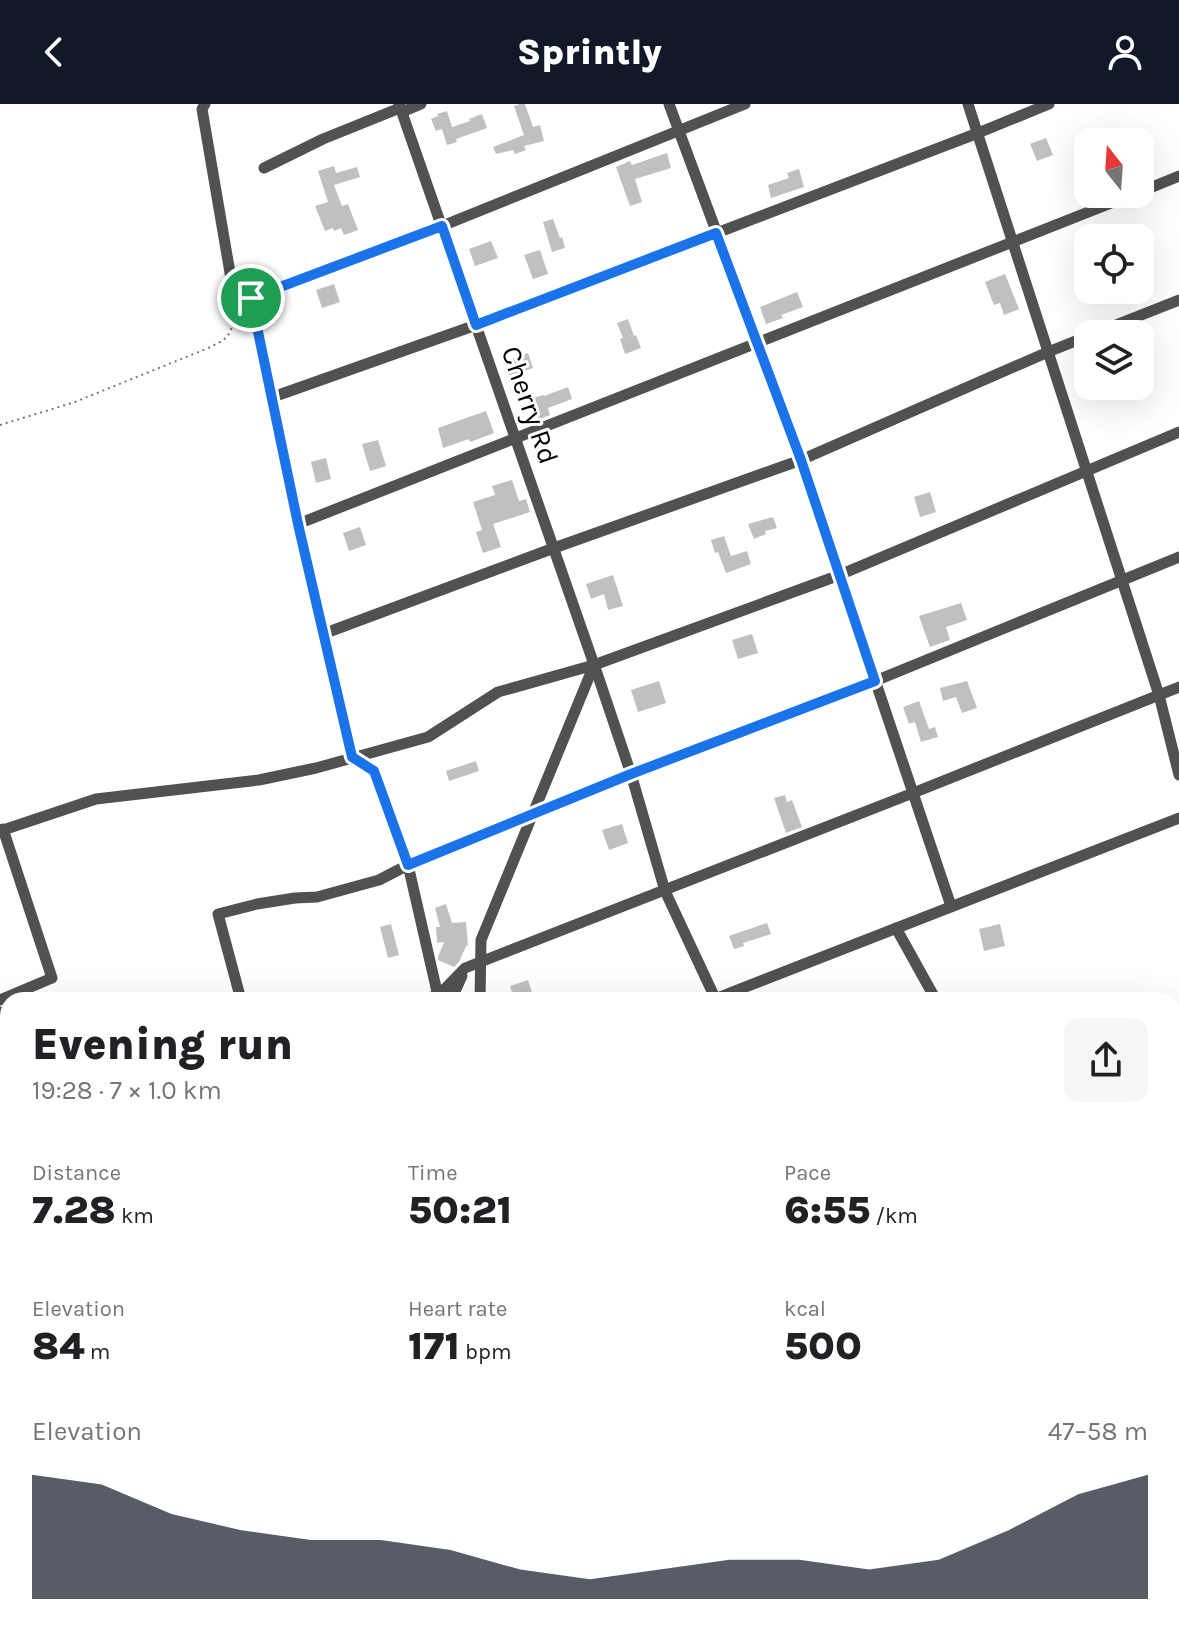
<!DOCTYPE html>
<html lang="en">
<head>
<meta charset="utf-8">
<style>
	body { margin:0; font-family:Karla,sans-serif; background:#f6f6f6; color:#202124; height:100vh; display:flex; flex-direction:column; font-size:30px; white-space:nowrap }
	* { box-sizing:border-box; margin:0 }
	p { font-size:26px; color:#757577 }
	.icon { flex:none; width:44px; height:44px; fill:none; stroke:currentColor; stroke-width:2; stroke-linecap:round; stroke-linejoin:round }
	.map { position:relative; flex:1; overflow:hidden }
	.drawer { position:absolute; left:0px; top:888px; width:1180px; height:650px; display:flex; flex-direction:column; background:#fff; border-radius:24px 24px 0 0; box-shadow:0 8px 32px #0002 }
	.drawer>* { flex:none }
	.needle { width:52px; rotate:343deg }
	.fabs { position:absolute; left:1074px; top:24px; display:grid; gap:16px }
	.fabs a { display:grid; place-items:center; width:80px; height:80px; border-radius:16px; background:#fff; box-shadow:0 8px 32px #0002; font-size:40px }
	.pin { position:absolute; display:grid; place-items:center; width:68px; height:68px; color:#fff; margin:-34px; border:4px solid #fff; border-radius:50%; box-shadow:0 2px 8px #0007 }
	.round { display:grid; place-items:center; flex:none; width:84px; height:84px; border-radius:16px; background:#f6f6f6 }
	.headline { display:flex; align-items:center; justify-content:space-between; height:136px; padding:0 32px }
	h1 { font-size:44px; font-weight:800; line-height:60px }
	.metrics { display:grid; grid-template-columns:repeat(3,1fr); gap:12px; height:136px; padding:8px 32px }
	.metrics div { display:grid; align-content:center }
	.metrics b { font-size:40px; font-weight:800 }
	.metrics small { font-size:22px; font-weight:400 }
	.metrics p { font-size:22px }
	.chart { height:224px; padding:16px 32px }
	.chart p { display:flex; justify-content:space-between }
	.chart svg { width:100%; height:144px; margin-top:8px; fill:#111827; opacity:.7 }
	header { display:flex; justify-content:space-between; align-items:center; height:104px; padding:0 32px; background:#111827; color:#fff; font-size:36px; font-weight:800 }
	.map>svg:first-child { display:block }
</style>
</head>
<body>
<header><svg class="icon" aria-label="back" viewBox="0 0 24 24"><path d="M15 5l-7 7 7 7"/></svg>Sprintly<svg class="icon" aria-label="person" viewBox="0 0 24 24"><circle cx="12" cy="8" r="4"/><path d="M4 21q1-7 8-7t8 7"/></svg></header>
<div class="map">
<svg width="1179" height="1537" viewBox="0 0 1179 1537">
	<rect width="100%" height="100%" fill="#fff"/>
	<!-- building -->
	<g fill="#c0c0c0">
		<path d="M520 0H525L533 23 540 21 544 37 524 42 526 46 515 50 513 46 496 50 493 43 524 31 514 2Z"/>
		<path d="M447 7 452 23 470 17 469 15 482 10 487 24 456 35 457 38 447 41 442 25 436 27 431 15 438 12 437 10Z"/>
		<path d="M1046 34 1053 51 1037 57 1030 40Z"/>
		<path d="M667 49 671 64 635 75 642 98 630 102 616 63 630 57 632 61Z"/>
		<path d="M334 62 336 69 357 63 360 73 334 81 342 102 348 100 358 126 344 131 341 124 334 127 333 124 325 127 315 102 328 98 318 67Z"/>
		<path d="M799 65 804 83 771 94 768 81 789 74 787 69Z"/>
		<path d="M553 115 560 134 562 133 565 144 552 148 543 118Z"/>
		<path d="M491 137 498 154 475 162 469 145Z"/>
		<path d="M540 146 548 170 533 175 524 151Z"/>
		<path d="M1005 170 1019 205 1004 211 1000 199 994 201 985 178Z"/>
		<path d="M334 180 340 198 322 204 316 186Z"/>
		<path d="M797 188 803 203 781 211 783 214 766 220 760 203Z"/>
		<path d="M628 215 634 232 636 231 641 244 625 250 620 235 623 234 617 219Z"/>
		<path d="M528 249 533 264 509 272 504 257Z"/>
		<path d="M568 283 572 295 548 304 550 311 535 317 529 295 544 291V292Z"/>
		<path d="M486 307 494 329 470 338 469 335 443 344 438 324Z"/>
		<path d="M378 336 386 362 370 367 362 340Z"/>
		<path d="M326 354 331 375 316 379 311 358Z"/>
		<path d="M512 376 519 397 526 395 530 408 493 420 501 443 483 449 476 428 482 426 473 398 495 391 492 382Z"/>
		<path d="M930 388 936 408 920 413 914 393Z"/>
		<path d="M773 413 777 424 765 427 766 430 754 435 748 420Z"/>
		<path d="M360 423 366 441 349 447 343 429Z"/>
		<path d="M724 432 731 452 747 447 751 460 726 469 718 448 715 449 711 436Z"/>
		<path d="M613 471 623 502 608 506 604 490 591 495 586 480Z"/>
		<path d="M961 499 967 516 946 523 950 536 930 543 919 512Z"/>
		<path d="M752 530 758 549 738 555 732 536Z"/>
		<path d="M659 577 666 599 638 608 631 586Z"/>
		<path d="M967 577 977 604 962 609 956 593 943 597 940 584Z"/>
		<path d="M919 597 929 625 935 623 938 633 921 638 915 618 909 620 903 603Z"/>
		<path d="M476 657 479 667 449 677 446 667Z"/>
		<path d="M785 691 787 698 792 696 802 723 786 729 774 694Z"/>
		<path d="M622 720 628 739 609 746 602 726Z"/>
		<path d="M446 800 452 819 466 818 468 841 466 842 459 858 454 863 438 856V853L444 838 437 839 436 823H440L435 804Z"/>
		<path d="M767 819 771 830 743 839 744 842 734 845 729 832Z"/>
		<path d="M391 820 399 851 388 854 380 823Z"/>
		<path d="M1000 820 1005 842 984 847 979 825Z"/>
		<path d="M528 876 534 894 528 896H514L510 882Z"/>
	</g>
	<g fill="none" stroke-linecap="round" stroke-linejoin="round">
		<!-- path -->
		<path stroke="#737373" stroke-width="2" stroke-dasharray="2 4" stroke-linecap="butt" d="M0 321 75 298 206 245C225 236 231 234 234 212"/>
		<!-- street -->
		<g stroke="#515151" stroke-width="11">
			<path d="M205 0 202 5 235 198 442 122 745 0"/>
			<path d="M399 0 598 572 631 670 665 787 716 896"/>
			<path d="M968 0 1159 591 1179 671"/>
			<path d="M402 8 421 0"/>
			<path d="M264 64 323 35 400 4"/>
			<path d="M1140 88 1179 72"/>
			<path d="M251 194 298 420 352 653 374 667 408 761 631 670 875 577 1179 453"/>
			<path d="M1093 230 1179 196"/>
			<path d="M273 293 476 221 978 29 1049 0"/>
			<path d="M298 420 1134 90"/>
			<path d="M323 530 554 444 801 356 669 0"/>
			<path d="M0 727 96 695 259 676 316 664 428 633 498 588 594 561 837 472 1179 328"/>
			<path d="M951 802 801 356 1048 248 1088 232"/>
			<path d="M896 824 936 896"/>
			<path d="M0 896 52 874 3 725"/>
			<path d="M241 896 218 810 257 800 295 794 317 793 379 776 408 761 438 892 465 864 913 689 1179 583"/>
			<path d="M415 896 438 892"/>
			<path d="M451 896 462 872"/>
			<path d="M480 896 481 836 594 561"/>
			<path d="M712 896 1179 714"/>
			<path d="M0 908 8 943"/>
			<path d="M1172 987 1179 986"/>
			<path d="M0 999 8 997"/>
			<path d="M1172 1260 1179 1259"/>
			<path d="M1172 1397 1179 1396"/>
			<path d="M0 1423 8 1435"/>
			<path d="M191 1537 194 1530"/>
			<path d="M492 1537V1530"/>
		</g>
	</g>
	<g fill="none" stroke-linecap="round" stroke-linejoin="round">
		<!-- route casing -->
		<g stroke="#fff" stroke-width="16">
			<path id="route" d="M442 122 476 221 716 129 801 356 875 577 631 670 408 761 374 667 352 653 298 420 251 194Z"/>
		</g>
		<!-- route -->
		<use href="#route" stroke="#1a73e8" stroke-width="10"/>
	</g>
	<g text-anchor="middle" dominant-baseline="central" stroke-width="6" stroke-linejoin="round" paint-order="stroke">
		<!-- street labels -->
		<g font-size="28" fill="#000" stroke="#fff">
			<text transform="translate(530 301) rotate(71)">Cherry Rd</text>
		</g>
	</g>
</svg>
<div class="fabs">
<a><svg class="needle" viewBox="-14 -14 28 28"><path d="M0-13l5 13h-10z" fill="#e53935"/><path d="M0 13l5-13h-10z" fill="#757577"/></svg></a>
<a><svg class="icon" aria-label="locate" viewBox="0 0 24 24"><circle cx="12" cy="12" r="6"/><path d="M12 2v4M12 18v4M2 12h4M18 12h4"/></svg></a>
<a><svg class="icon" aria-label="layers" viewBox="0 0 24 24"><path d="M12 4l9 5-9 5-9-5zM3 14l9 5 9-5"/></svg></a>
</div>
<div class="pin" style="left:251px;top:194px;background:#1e9e55"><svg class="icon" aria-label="arrive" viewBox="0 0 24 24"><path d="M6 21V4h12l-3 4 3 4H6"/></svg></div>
<section class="drawer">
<div class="headline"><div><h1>Evening run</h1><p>19:28 · 7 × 1.0 km</p></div><a class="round"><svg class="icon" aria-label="share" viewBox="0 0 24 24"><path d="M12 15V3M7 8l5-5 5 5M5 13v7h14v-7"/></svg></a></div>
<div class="metrics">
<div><p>Distance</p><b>7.28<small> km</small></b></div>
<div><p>Time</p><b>50:21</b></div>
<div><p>Pace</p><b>6:55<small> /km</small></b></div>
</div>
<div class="metrics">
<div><p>Elevation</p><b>84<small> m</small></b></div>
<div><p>Heart rate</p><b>171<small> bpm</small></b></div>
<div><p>kcal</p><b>500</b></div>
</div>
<div class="chart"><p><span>Elevation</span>47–58 m</p>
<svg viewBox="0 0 160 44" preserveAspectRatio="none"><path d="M0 44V6L10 9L20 18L30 23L40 26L50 26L60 29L70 35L80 38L90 35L100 32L110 32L120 35L130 32L140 23L150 12L160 6V44z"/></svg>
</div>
</section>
</div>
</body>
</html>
